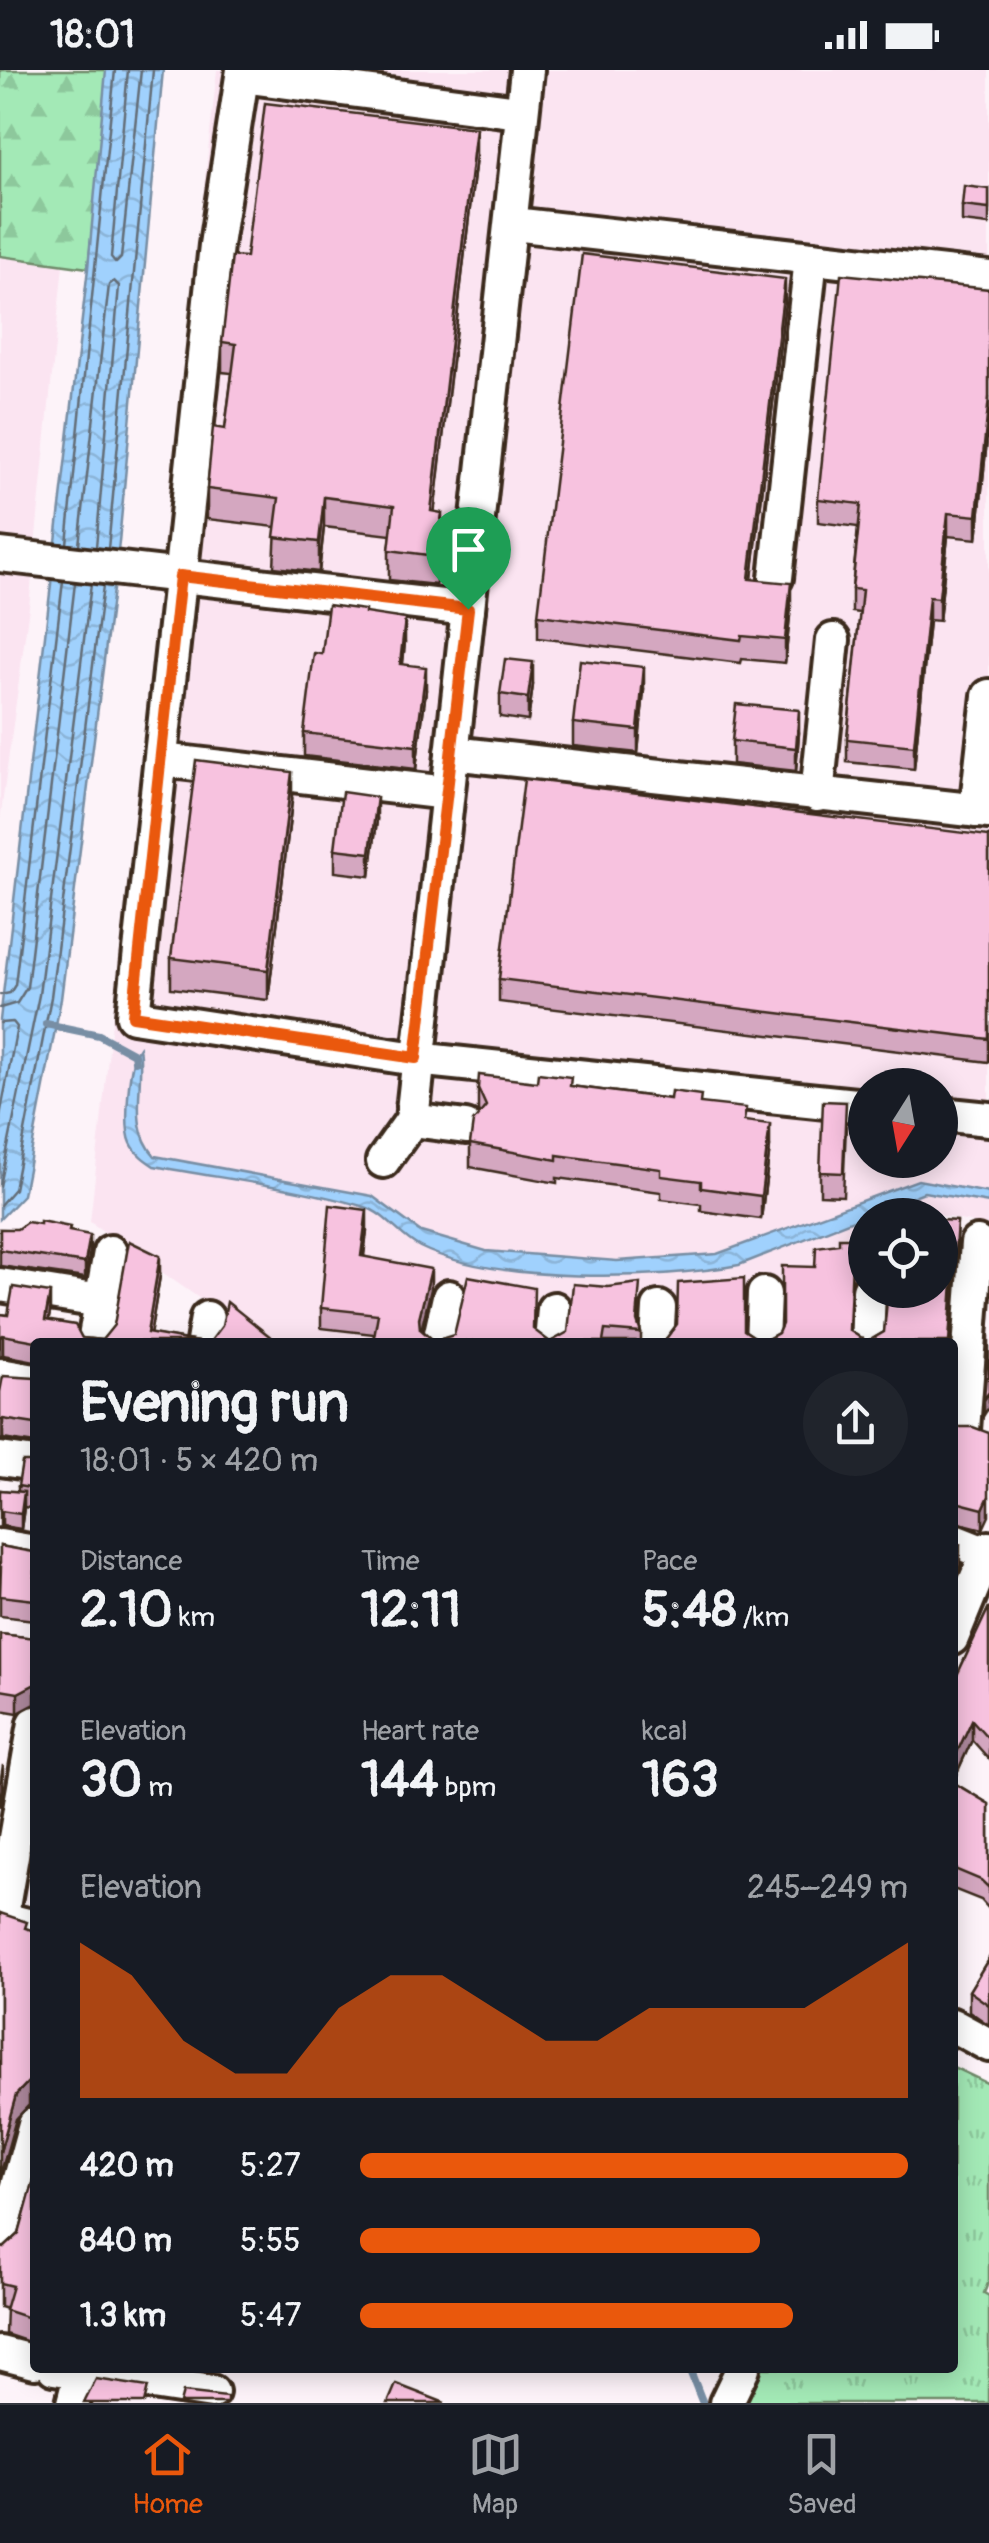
<!DOCTYPE html>
<html lang="en">
<head>
<meta charset="utf-8">
<style>
	body { margin:0; font-family:Pangolin,sans-serif; background:#20242c; color:#f1f3f6; height:100vh; display:flex; flex-direction:column; font-size:38px; white-space:nowrap }
	* { box-sizing:border-box; margin:0 }
	p { font-size:32px; color:#9ea1a6 }
	.icon { flex:none; width:55px; height:55px; fill:none; stroke:currentColor; stroke-width:2; stroke-linecap:round; stroke-linejoin:round }
	.map { position:relative; flex:1; overflow:hidden }
	.sheet { position:absolute; left:30px; top:1268px; width:928px; height:1035px; display:flex; flex-direction:column; background:#171b24; border-radius:10px; box-shadow:0 5px 25px #0003 }
	.sheet>* { flex:none }
	.needle { width:65px; rotate:191deg }
	.buttons { position:absolute; left:848px; top:998px; display:grid; gap:20px }
	.buttons a { display:grid; place-items:center; width:110px; height:110px; border-radius:50%; background:#171b24; box-shadow:0 5px 25px #0003; font-size:50px }
	.pin { position:absolute; display:grid; place-items:center; width:85px; height:85px; color:#fff; margin:-102px -42px; border-radius:50% 50% 50% 0; rotate:-45deg; box-shadow:0 0 10px #0007 }
	.pin .icon { rotate:45deg }
	.round { display:grid; place-items:center; flex:none; width:105px; height:105px; border-radius:52px; background:#20242c }
	.head { display:flex; align-items:center; justify-content:space-between; height:170px; padding:0 50px }
	h1 { font-size:55px; font-weight:800; line-height:75px }
	.metrics { display:grid; grid-template-columns:repeat(3,1fr); gap:15px; height:170px; padding:10px 50px }
	.metrics div { display:grid; align-content:center }
	.metrics b { font-size:50px; font-weight:800 }
	.metrics small { font-size:28px; font-weight:400 }
	.metrics p { font-size:28px }
	.chart { height:280px; padding:20px 50px }
	.chart p { display:flex; justify-content:space-between }
	.chart svg { width:100%; height:180px; margin-top:10px; fill:#ea580c; opacity:.7 }
	ul { padding:0 50px; list-style:none; font-size:32px }
	li { display:grid; grid-template-columns:160px 120px 1fr; align-items:center; height:75px }
	li i { height:25px; border-radius:12px; background:#ea580c }
	.status { display:flex; justify-content:space-between; align-items:center; height:70px; padding:0 50px; background:#171b24; direction:ltr }
	.status svg { height:28px; fill:currentColor }
	.tab-bar { display:flex; justify-content:space-around; align-items:center; height:140px; border-top:2px solid #363941; background:#171b24; font-size:28px; color:#9ea1a6 }
	.tab-bar a { display:grid; justify-items:center; gap:5px }
	.tab-bar .active { color:#ea580c }
	.map>svg:first-child { display:block }
</style>
</head>
<body>
<div class="status"><b>18:01</b><svg viewBox="0 0 49 12"><path d="M0 12V9h3v3zM5 12V6h3v6zM10 12V3h3v9zM15 12V0h3v12zM26 1h20v11H26zM47 4h2v5h-2z"/></svg></div>
<div class="map">
<svg width="989" height="2333" viewBox="0 0 989 2333">
	<defs>
		<pattern id="grass-tufts" width="24" height="20" patternUnits="userSpaceOnUse" patternTransform="scale(2.5)"><rect width="24" height="20" fill="#a3e9b6"/><path d="M3 7l-1-3M5 7V3M7 7l1-3M15 17l-1-3M17 17v-4M19 17l1-3" fill="none" stroke="#8dc89c"/></pattern>
		<pattern id="forest-firs" width="22" height="20" patternUnits="userSpaceOnUse" patternTransform="scale(2.5)"><rect width="22" height="20" fill="#a3e9b6"/><path d="M5 1l3.5 6h-7zM16 11l3.5 6h-7z" fill="#8dc89c"/></pattern>
		<pattern id="water-waves" width="16" height="10" patternUnits="userSpaceOnUse" patternTransform="scale(2.5)"><rect width="16" height="10" fill="#a0d1fd"/><path d="M0 5q4-4 8 0t8 0" fill="none" stroke="#8bb4d8"/></pattern>
	</defs>
	<rect width="100%" height="100%" fill="#fdf3f9"/>
	<filter id="ink" filterUnits="userSpaceOnUse"><feTurbulence type="fractalNoise" baseFrequency=".01" numOctaves="2"/><feDisplacementMap in="SourceGraphic" scale="20" xChannelSelector="R" yChannelSelector="G"/><feConvolveMatrix kernelMatrix="1 2 1 2 8 2 1 2 1" color-interpolation-filters="sRGB"/></filter>
	<g filter="url(#ink)">
		<!-- built -->
		<g fill="#fbe4f1" fill-rule="evenodd">
			<path d="M217 0H989V1157L940 1145H865V1173L734 1229 508 1232 388 1209 376 1272H262L90 1152ZM865 1015H940V1090H865Z"/>
			<path d="M0 186 63 194 29 537 0 750Z"/>
		</g>
		<!-- grass -->
		<path fill="url(#grass-tufts)" stroke="#6f8a6a" stroke-width="2.5" d="M953 1997 989 2014V2211L984 2223 989 2226V2333H745L762 2298H952Z"/>
		<!-- forest -->
		<path fill="url(#forest-firs)" stroke="#6f8a6a" stroke-width="2.5" d="M0 0H110L88 198 0 186Z"/>
		<!-- water -->
		<g fill="url(#water-waves)" stroke="#788ea4" stroke-width="2.5">
			<path d="M106 0H163L119 472 61 929 23 1125 0 1149V950L88 198Z"/>
			<path d="M139 977C145 1016 127 1055 155 1086L372 1126 421 1162 486 1181 617 1191 717 1184 918 1110 989 1123V1133L924 1122 739 1195C659 1210 494 1214 420 1177 400 1167 386 1144 365 1137 297 1117 223 1109 154 1096 145 1090 136 1084 131 1073 123 1056 129 990 139 977Z"/>
		</g>
		<g fill="none" stroke-linecap="round" stroke-linejoin="round">
			<!-- shore -->
			<g stroke="#636d77" stroke-width="2.5">
				<path d="M128 0 111 187 116 193 121 188 141 0"/>
				<path d="M67 474 115 0"/>
				<path d="M79 475 109 215 114 211 119 216 96 477"/>
				<path d="M108 479 153 0"/>
				<path d="M0 925 10 923 15 915 63 511"/>
				<path d="M0 938 17 933 27 917 75 513"/>
				<path d="M0 953 13 952 17 957 0 1046"/>
				<path d="M0 1116 39 925 91 514"/>
				<path d="M0 1135 14 1119 51 927 103 516"/>
			</g>
			<!-- stream -->
			<g stroke="#788ea4" stroke-width="8">
				<path d="M46 954 99 965 134 984 135 991"/>
				<path d="M689 2298 702 2331"/>
			</g>
			<!-- minor casing -->
			<g stroke="#3b2a1e" stroke-width="40">
				<g id="minor">
					<path d="M243 0 216 175 133 946 416 989 865 1036"/>
					<path d="M243 6 519 42"/>
					<path d="M513 154 989 208"/>
					<path d="M0 485 468 539"/>
					<path d="M776 508 811 188"/>
					<path d="M452 683 989 742"/>
					<path d="M161 690 447 723"/>
					<path d="M817 725 833 570"/>
					<path d="M976 741 989 626"/>
					<path d="M940 1044 989 1049"/>
					<path d="M412 1050 466 1057"/>
					<path d="M383 1091 412 1050 527 0"/>
					<path d="M0 1215 100 1231"/>
					<path d="M94 1272 110 1182"/>
					<path d="M203 1272 207 1248"/>
					<path d="M439 1272 449 1227"/>
					<path d="M551 1272 554 1239"/>
					<path d="M657 1272 659 1238"/>
					<path d="M762 1272 764 1224"/>
					<path d="M867 1272 869 1220"/>
					<path d="M0 1305 35 1311"/>
					<path d="M963 1360 977 1173"/>
					<path d="M0 1389 35 1394"/>
					<path d="M952 1470 987 1484"/>
					<path d="M0 1476 35 1482"/>
					<path d="M952 1568 989 1478"/>
					<path d="M0 1848 35 1857"/>
					<path d="M1 1849 35 1653"/>
					<path d="M952 1955 989 1975"/>
					<path d="M0 2182 35 2054"/>
					<path d="M0 2283 35 2292"/>
					<path d="M54 2298 212 2322"/>
					<path d="M73 2333 82 2298"/>
					<path d="M726 2333 743 2298"/>
				</g>
			</g>
			<!-- minor -->
			<use href="#minor" stroke="#fff" stroke-width="32"/>
		</g>
		<!-- wall -->
		<g fill="#d4a7c0" stroke="#3b2a1e" stroke-width="2.5">
			<path d="M476 87 434 442 442 472 436 515 389 510V480L391 465 324 457 319 502 274 497 276 457 207 449V419L225 359 232 303 222 302V272L246 187Z"/>
			<path d="M989 119V155L962 152V136Z"/>
			<path d="M989 219V350L977 469 948 466 939 551 929 550 914 699 847 692V669L860 543 852 542V519L858 457 818 452V429Z"/>
			<path d="M785 232 752 509 791 536 785 593 742 589 741 593 538 568V545Z"/>
			<path d="M365 543 405 572 403 594 426 620 416 699 304 686V663L322 584Z"/>
			<path d="M533 615 528 651 500 647V624Z"/>
			<path d="M644 620 638 683 573 676V653Z"/>
			<path d="M799 663 796 701 732 694V671Z"/>
			<path d="M292 731 268 930 171 918V888Z"/>
			<path d="M377 750 370 806 335 802V779Z"/>
			<path d="M989 766V992L499 932V909Z"/>
			<path d="M571 1016 701 1033 746 1052 770 1077 761 1149 701 1141V1134L661 1129V1122L557 1108V1113L470 1097V1074L479 1044 478 1041V1018Z"/>
			<path d="M846 1055 843 1126 820 1125V1102Z"/>
			<path d="M0 1159 70 1161 90 1181 85 1208 0 1196Z"/>
			<path d="M367 1160 364 1186 431 1219 422 1260 434 1271 533 1260 550 1272 640 1233 638 1255 641 1263V1272H373L374 1264 321 1258V1238Z"/>
			<path d="M865 1168V1202H861L852 1210 850 1261 867 1272 884 1262 957 1172 951 1272H665L744 1260 762 1272 778 1263 815 1197 839 1174Z"/>
			<path d="M160 1206 150 1264 198 1272H35V1291L3 1285 0 1244 8 1245 50 1243 48 1251 82 1268 102 1270Z"/>
			<path d="M35 1308V1374L3 1369 0 1322Z"/>
			<path d="M952 1357 989 1363 983 1459 952 1451Z"/>
			<path d="M35 1392V1439L24 1437 21 1459 2 1456 0 1420 18 1422V1416Z"/>
			<path d="M0 1476 33 1482 35 1481V1550L0 1546Z"/>
			<path d="M989 1537V1689L972 1670 953 1712 989 1734V1839L981 1830 953 1819 952 1616Z"/>
			<path d="M0 1564 35 1568 18 1643 0 1640Z"/>
			<path d="M35 1746V1801L30 1800V1780Z"/>
			<path d="M0 1843 27 1859 35 1861V2035H29L16 2049 0 2106Z"/>
			<path d="M989 1888V1955L969 1941V1921Z"/>
			<path d="M35 2106V2274L5 2264 6 2239 0 2237V2176L4 2178 19 2164Z"/>
		</g>
		<!-- shaded-wall -->
		<g fill="#ad889c" stroke="#3b2a1e" stroke-width="2.5">
			<path d="M476 58V87L431 471V441Z"/>
			<path d="M785 209V232L749 532V509Z"/>
			<path d="M989 327V350L977 469V446Z"/>
			<path d="M324 427V457L319 502V472Z"/>
			<path d="M442 443V472L436 515V486Z"/>
			<path d="M948 443V466L939 551V528Z"/>
			<path d="M791 513V536L785 593V570Z"/>
			<path d="M929 527V550L914 699V676Z"/>
			<path d="M405 549V572L400 617V594Z"/>
			<path d="M533 592V615L528 651V628Z"/>
			<path d="M426 597V620L416 699V676Z"/>
			<path d="M644 597V620L638 683V660Z"/>
			<path d="M799 640V663L796 701V678Z"/>
			<path d="M292 702V731L268 930V900Z"/>
			<path d="M377 727V750L370 806V783Z"/>
			<path d="M770 1054V1077L761 1149V1126Z"/>
			<path d="M367 1140V1160L361 1206V1186Z"/>
			<path d="M957 1151 951 1272H949Z"/>
			<path d="M90 1165V1181L85 1208V1193Z"/>
			<path d="M861 1182V1202L852 1210 849 1272 852 1190Z"/>
			<path d="M160 1186V1206L149 1272 147 1263Z"/>
			<path d="M431 1199V1219L419 1269V1248Z"/>
			<path d="M50 1223V1243L45 1270V1250Z"/>
			<path d="M3 1265V1285L0 1287V1267Z"/>
			<path d="M989 1322V1337L984 1345V1330Z"/>
			<path d="M3 1349V1369L0 1370V1350Z"/>
			<path d="M24 1422V1438L21 1459V1444Z"/>
			<path d="M989 1426V1446L983 1459V1439Z"/>
			<path d="M0 1441H2V1456L0 1457Z"/>
			<path d="M960 1475V1495L952 1514V1494Z"/>
			<path d="M35 1614V1634L18 1643V1623Z"/>
			<path d="M972 1650V1670L952 1713V1693Z"/>
			<path d="M3 1695V1719L0 1737V1713Z"/>
			<path d="M29 2011V2035L16 2049 0 2106V2082L16 2025Z"/>
		</g>
		<!-- building -->
		<g fill="#f7c2df" stroke="#3b2a1e" stroke-width="2.5">
			<path d="M265 33 476 58 431 441 442 443 436 486 389 480 394 436 324 427 319 472 274 467 279 428 207 419 213 357 225 359 236 274 222 272 232 186 246 187Z"/>
			<path d="M964 116 989 119V139L962 136Z"/>
			<path d="M582 184 785 209 749 509 791 513 785 570 742 566 741 570 538 545Z"/>
			<path d="M841 204 989 219V327L977 446 948 443 939 528 929 527 914 676 847 669 862 520 852 519 861 434 818 429Z"/>
			<path d="M328 535 365 540V543L405 549 400 594 426 597 416 676 304 663 314 583 322 584Z"/>
			<path d="M505 589 533 592 528 628 500 624Z"/>
			<path d="M580 590 644 597 638 660 573 653Z"/>
			<path d="M736 634 799 640 796 678 732 671Z"/>
			<path d="M196 690 292 702 268 900 171 888Z"/>
			<path d="M524 709 989 766V969L499 909Z"/>
			<path d="M342 722 377 727 370 783 335 779Z"/>
			<path d="M538 1003 571 1007 570 1016 670 1029 671 1021 701 1025 700 1033 746 1038 744 1051 770 1054 761 1126 701 1118V1111L661 1106V1099L557 1085V1090L470 1074 473 1052 486 1036 478 1018 479 1005 537 1012Z"/>
			<path d="M823 1031 846 1032 843 1103 820 1102Z"/>
			<path d="M330 1135 367 1140 361 1186 431 1199 419 1248 420 1259 434 1271 454 1265 468 1206 534 1218 533 1259 550 1272 568 1262 573 1214 608 1217 640 1213 637 1251 641 1263 605 1260 603 1272H373L378 1244 321 1238Z"/>
			<path d="M906 1140H924V1145H888H905Z"/>
			<path d="M940 1150 957 1151 949 1272H665V1270L677 1254 678 1213 744 1208V1260L762 1272 778 1263 782 1254V1196L815 1197 816 1177 839 1174V1168H865V1182H861L852 1190 849 1260 867 1272 884 1262 888 1220H940Z"/>
			<path d="M40 1151 70 1157 69 1161 90 1165 85 1193 0 1180V1159H17L27 1152 40 1154Z"/>
			<path d="M129 1171 160 1186 147 1263 198 1272H41L3 1265 0 1267V1244L8 1245 13 1217 50 1223 45 1250 75 1255 82 1268 102 1270 114 1255Z"/>
			<path d="M227 1232 272 1268 286 1272H210L222 1256Z"/>
			<path d="M989 1266V1322L984 1330Z"/>
			<path d="M3 1306 35 1308V1354L3 1349 0 1350V1322Z"/>
			<path d="M952 1357H973L989 1363V1426L983 1439 952 1431Z"/>
			<path d="M22 1392H35V1419L18 1416Z"/>
			<path d="M0 1420 24 1422 21 1444 0 1441Z"/>
			<path d="M952 1471 960 1475 952 1494Z"/>
			<path d="M0 1476 33 1482 35 1481V1530L0 1526 1 1497H0Z"/>
			<path d="M989 1537V1669L972 1650 952 1693V1616Z"/>
			<path d="M0 1564 35 1568V1614L18 1623 0 1620Z"/>
			<path d="M952 1712 989 1734V1818L981 1810 952 1798Z"/>
			<path d="M35 1746V1781L30 1780Z"/>
			<path d="M0 1843 27 1852 25 1858 35 1861V2011H29L16 2025 0 2082Z"/>
			<path d="M989 1888V1935L969 1921Z"/>
			<path d="M35 2106V2250L5 2240 12 2216 0 2213V2176L4 2178 19 2164Z"/>
			<path d="M96 2309 148 2317 144 2333H84Z"/>
			<path d="M396 2314 445 2333H388Z"/>
			<path d="M183 2322 227 2327V2333H180Z"/>
		</g>
	</g>
	<g fill="none" stroke-linecap="round" stroke-linejoin="round" filter="url(#ink)">
		<!-- route casing -->
		<g stroke="#fff" stroke-width="20">
			<path id="route" d="M180 506 468 539 416 988 133 946Z"/>
		</g>
		<!-- route -->
		<use href="#route" stroke="#ea580c" stroke-width="12"/>
	</g>
</svg>
<div class="buttons">
<a><svg class="needle" viewBox="-14 -14 28 28"><path d="M0-13l5 13h-10z" fill="#e53935"/><path d="M0 13l5-13h-10z" fill="#9ea1a6"/></svg></a>
<a><svg class="icon" aria-label="locate" viewBox="0 0 24 24"><circle cx="12" cy="12" r="6"/><path d="M12 2v4M12 18v4M2 12h4M18 12h4"/></svg></a>
</div>
<div class="pin" style="left:468px;top:539px;background:#1e9e55"><svg class="icon" aria-label="arrive" viewBox="0 0 24 24"><path d="M6 21V4h12l-3 4 3 4H6"/></svg></div>
<section class="sheet">
<div class="head"><div><h1>Evening run</h1><p>18:01 · 5 × 420 m</p></div><a class="round"><svg class="icon" aria-label="share" viewBox="0 0 24 24"><path d="M12 15V3M7 8l5-5 5 5M5 13v7h14v-7"/></svg></a></div>
<div class="metrics">
<div><p>Distance</p><b>2.10<small> km</small></b></div>
<div><p>Time</p><b>12:11</b></div>
<div><p>Pace</p><b>5:48<small> /km</small></b></div>
</div>
<div class="metrics">
<div><p>Elevation</p><b>30<small> m</small></b></div>
<div><p>Heart rate</p><b>144<small> bpm</small></b></div>
<div><p>kcal</p><b>163</b></div>
</div>
<div class="chart"><p><span>Elevation</span>245–249 m</p>
<svg viewBox="0 0 160 44" preserveAspectRatio="none"><path d="M0 44V6L10 14L20 30L30 38L40 38L50 22L60 14L70 14L80 22L90 30L100 30L110 22L120 22L130 22L140 22L150 14L160 6V44z"/></svg>
</div>
<ul>
<li><b>420 m</b>5:27<i style="width:100%"></i></li>
<li><b>840 m</b>5:55<i style="width:73%"></i></li>
<li><b>1.3 km</b>5:47<i style="width:79%"></i></li>
</ul>
</section>
</div>
<nav class="tab-bar">
<a class="active"><svg class="icon" aria-label="home" viewBox="0 0 24 24"><path d="M3 11l9-7 9 7M6 9v11h12V9"/></svg>Home</a>
<a><svg class="icon" aria-label="map" viewBox="0 0 24 24"><path d="M3 6l6-2 6 2 6-2v14l-6 2-6-2-6 2zM9 4v14M15 6v14"/></svg>Map</a>
<a><svg class="icon" aria-label="saved" viewBox="0 0 24 24"><path d="M7 4h10v16l-5-4-5 4z"/></svg>Saved</a>
</nav>
</body>
</html>
